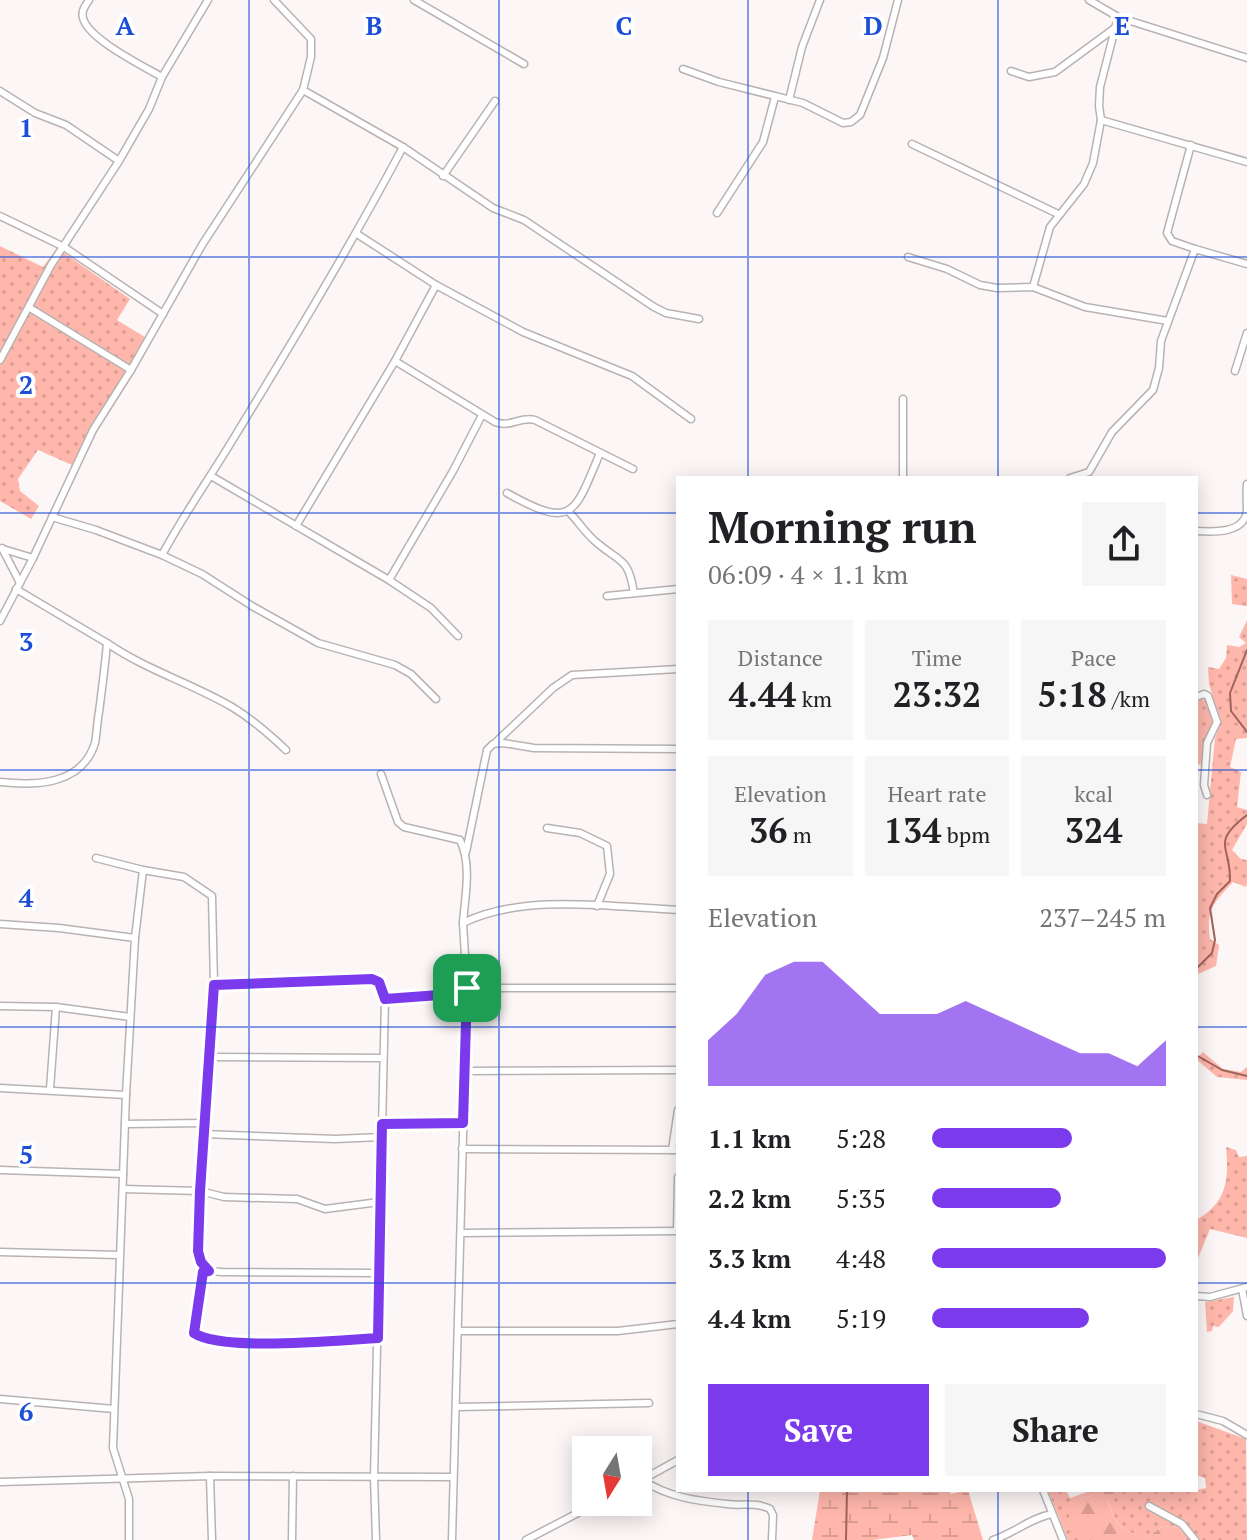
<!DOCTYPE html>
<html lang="en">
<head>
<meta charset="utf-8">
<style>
	body { margin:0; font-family:"PT Serif",serif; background:#f6f6f6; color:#202124; height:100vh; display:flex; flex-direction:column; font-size:30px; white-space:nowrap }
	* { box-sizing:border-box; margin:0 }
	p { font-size:26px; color:#757577 }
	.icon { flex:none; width:44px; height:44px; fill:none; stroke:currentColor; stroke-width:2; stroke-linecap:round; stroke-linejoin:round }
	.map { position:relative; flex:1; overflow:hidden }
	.sheet { position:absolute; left:676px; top:476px; width:522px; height:1016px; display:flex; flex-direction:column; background:#fff; border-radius:0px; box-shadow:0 4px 20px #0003 }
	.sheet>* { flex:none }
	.needle { width:52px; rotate:191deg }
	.controls { position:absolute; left:572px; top:1436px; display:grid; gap:16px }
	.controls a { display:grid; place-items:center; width:80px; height:80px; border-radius:0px; background:#fff; box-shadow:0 4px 20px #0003; font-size:40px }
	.pin { position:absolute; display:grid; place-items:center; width:68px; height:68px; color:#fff; margin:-34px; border-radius:16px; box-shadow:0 4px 12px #0006 }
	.round { display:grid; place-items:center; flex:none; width:84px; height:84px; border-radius:0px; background:#f6f6f6 }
	.summary { display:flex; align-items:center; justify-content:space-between; height:136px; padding:0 32px }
	h1 { font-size:44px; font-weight:800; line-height:60px }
	.stats { display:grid; grid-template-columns:repeat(3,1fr); gap:12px; height:136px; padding:8px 32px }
	.stats div { display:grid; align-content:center; border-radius:0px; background:#f6f6f6; text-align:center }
	.stats b { font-size:34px; font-weight:800 }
	.stats small { font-size:22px; font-weight:400 }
	.stats p { font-size:22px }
	.chart { height:224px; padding:16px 32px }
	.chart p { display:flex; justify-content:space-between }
	.chart svg { width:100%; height:144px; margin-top:8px; fill:#7c3aed; opacity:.7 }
	.cta { display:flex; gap:16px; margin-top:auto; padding:16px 32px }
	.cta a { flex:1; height:92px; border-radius:0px; background:#7c3aed; color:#fff; font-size:32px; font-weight:800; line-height:92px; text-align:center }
	.cta a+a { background:#f6f6f6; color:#202124 }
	ul { padding:0 32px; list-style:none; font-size:26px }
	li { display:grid; grid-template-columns:128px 96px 1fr; align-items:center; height:60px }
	li i { height:20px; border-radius:10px; background:#7c3aed }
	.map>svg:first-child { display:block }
</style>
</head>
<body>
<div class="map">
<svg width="1247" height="1540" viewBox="0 0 1247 1540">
	<defs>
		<pattern id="grass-dots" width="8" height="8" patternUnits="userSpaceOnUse" patternTransform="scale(2)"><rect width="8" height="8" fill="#ffb6ab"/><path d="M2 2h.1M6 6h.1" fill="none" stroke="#da9c93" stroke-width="1.8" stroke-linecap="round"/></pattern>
		<pattern id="forest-firs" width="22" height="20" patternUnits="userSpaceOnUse" patternTransform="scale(2)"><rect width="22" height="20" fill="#ffb6ab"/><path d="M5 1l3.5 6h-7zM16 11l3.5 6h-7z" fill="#da9c93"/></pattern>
		<pattern id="wetland-marsh" width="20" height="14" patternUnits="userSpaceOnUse" patternTransform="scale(2)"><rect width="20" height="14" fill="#ffb6ab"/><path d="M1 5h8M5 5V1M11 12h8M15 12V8" fill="none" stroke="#da9c93"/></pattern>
	</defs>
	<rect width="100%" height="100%" fill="#fcf7f6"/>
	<!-- grass -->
	<g fill="url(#grass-dots)">
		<path d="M0 246 43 267 57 248 130 299 117 320 148 339 72 465 38 450 18 479 20 491 39 506 31 519 0 501Z"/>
		<path d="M1231 575 1247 579V606L1232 604Z"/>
		<path d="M1247 620V738L1236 739 1230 767 1241 772 1237 807 1247 810V824L1232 850 1241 859 1247 860V884L1246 887 1233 882C1213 904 1206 909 1210 939L1219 945 1216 966 1196 975V823L1207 824 1215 738 1221 722 1209 684 1208 667 1219 669 1226 658 1227 645 1239 647 1246 643 1239 637Z"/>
		<path d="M1199 699 1208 700 1214 724 1208 731 1202 765 1196 764V701Z"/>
		<path d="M1203 1052 1223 1069 1241 1072 1247 1067V1080L1217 1077 1196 1059Z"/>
		<path d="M1226 1147 1236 1150 1239 1157 1247 1156V1238L1210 1229 1196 1263V1220C1227 1203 1229 1180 1226 1147Z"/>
		<path d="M1234 1297 1233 1311 1219 1327 1213 1326 1212 1331 1207 1332 1205 1302Z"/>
		<path d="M1196 1421 1246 1439 1247 1540H1185L1180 1528 1163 1526 1146 1538C1121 1530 1115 1526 1108 1500L1116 1490 1186 1492 1206 1488 1205 1478 1196 1475Z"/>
		<path d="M1048 1490H1066L1070 1498 1093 1490 1091 1496 1079 1500 1088 1535 1092 1540H1068Z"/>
	</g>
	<!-- forest -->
	<path fill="url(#forest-firs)" d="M1093 1490H1116L1108 1501C1115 1526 1121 1530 1146 1538L1163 1526 1180 1528 1185 1540H1092L1088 1535H1073L1068 1524 1070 1508 1079 1500 1091 1496Z"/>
	<!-- wetland -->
	<path fill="url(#wetland-marsh)" d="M820 1490H949L951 1494 968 1490 983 1540H914L912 1535 872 1540H812Z"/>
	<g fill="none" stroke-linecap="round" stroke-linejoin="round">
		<!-- stream -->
		<g stroke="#a0635a" stroke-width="2">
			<path d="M1247 650 1230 693 1231 711 1247 732"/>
			<path d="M1196 969 1212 953 1215 940 1210 908 1217 894 1230 881C1231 846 1210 843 1247 815"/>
			<path d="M1196 1055 1222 1070 1247 1076"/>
			<path d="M846 1540 847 1490"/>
		</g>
		<!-- street casing -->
		<g stroke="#b8b3b2" stroke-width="9">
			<g id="street">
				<path d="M89 0C85 6 81 11 83 18 88 39 143 66 162 77"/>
				<path d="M274 0 311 39V57L303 90 403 147 493 208 524 220 654 307 666 313 699 319"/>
				<path d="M414 0 524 64"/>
				<path d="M1089 0 1118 17 1247 58"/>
				<path d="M683 69 719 82 803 103 843 123 851 122 860 115 883 58 898 0"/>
				<path d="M1011 71 1029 77 1055 72 1115 28"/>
				<path d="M0 91 35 113 66 125 119 161"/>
				<path d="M789 100 802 47 820 0"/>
				<path d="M1101 120 1247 162"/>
				<path d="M912 144 1058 214"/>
				<path d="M1191 145 1167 233 1172 241 1195 249"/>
				<path d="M403 147C351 245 293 341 235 436 211 476 184 514 162 555L202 574 252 606 318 643 395 665 411 674 436 699"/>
				<path d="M443 176 495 101"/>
				<path d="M717 213 763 142 775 97"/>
				<path d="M0 216 64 247 163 314"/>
				<path d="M357 234 436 285 523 332 632 376 691 419"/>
				<path d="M908 257 947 269 980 285 997 288 1033 287 1085 307 1168 321"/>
				<path d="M1033 287 1050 227 1084 184 1093 163 1101 120 1099 106 1100 87 1118 17"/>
				<path d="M30 308 131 370"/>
				<path d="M0 360 51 265 119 161 149 109 162 77 208 0"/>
				<path d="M395 361 495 422C511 428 520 416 535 420L633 469"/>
				<path d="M1235 371 1247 333"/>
				<path d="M903 399V478"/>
				<path d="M211 476 389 580 431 608 458 636"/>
				<path d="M1070 478 1089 472 1112 432 1153 390 1159 368 1161 341 1195 249 1247 264"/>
				<path d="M507 493C573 530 574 515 600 453"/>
				<path d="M569 512C578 521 586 534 596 542 620 563 628 556 634 593"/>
				<path d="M52 517 96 530 162 555"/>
				<path d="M296 526 395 361 436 285"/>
				<path d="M1196 531C1213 532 1244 534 1247 511 1247 502 1246 493 1247 484"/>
				<path d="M2 548 20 583"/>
				<path d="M3 549 33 558"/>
				<path d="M389 580 453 471 482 415"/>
				<path d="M607 596 678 589"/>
				<path d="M0 621 33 558 93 430 131 370 202 245 303 90"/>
				<path d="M107 643C146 670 191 683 232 707 252 719 269 734 286 750"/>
				<path d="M1196 697 1204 694 1208 696 1217 722 1207 743 1204 785 1207 795"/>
				<path d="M496 742 553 688 572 675 678 669"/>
				<path d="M381 774 398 822 404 827 460 840C472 865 465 896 463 923"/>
				<path d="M0 782C36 786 82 785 95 743 97 733 97 722 99 712 102 689 105 666 107 643L16 589"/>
				<path d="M547 828 580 833 607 846 610 874 597 906"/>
				<path d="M466 852 487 750 493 744 503 743 534 748 678 749"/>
				<path d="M96 858 143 870"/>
				<path d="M0 924 59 928 135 938"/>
				<path d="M214 985 372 979 379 982 385 999"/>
				<path d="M0 1006 56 1007 130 1017"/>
				<path d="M209 1057 382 1058"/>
				<path d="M464 1071 678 1070"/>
				<path d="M0 1088 126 1095"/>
				<path d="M50 1089 56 1007"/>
				<path d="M125 1124 205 1123"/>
				<path d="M382 1124 463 1123"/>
				<path d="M204 1134 335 1139 382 1137"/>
				<path d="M462 1149 678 1150"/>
				<path d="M672 1150 678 1110"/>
				<path d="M0 1170 123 1174"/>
				<path d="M123 1189 200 1191 224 1197 297 1199 325 1209 379 1202"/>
				<path d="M677 1230 678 1177"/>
				<path d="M462 1233 678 1231"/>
				<path d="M0 1252 119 1255"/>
				<path d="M209 1271 203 1272 194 1333 202 1338 257 1343 378 1338"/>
				<path d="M1242 1289 1247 1316"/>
				<path d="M1196 1296 1210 1297 1247 1287"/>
				<path d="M458 1331H618L678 1324"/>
				<path d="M0 1399 114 1409"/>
				<path d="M457 1407 649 1403"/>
				<path d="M1196 1414 1223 1421 1247 1435"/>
				<path d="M210 1476 212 1540"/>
				<path d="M642 1480C668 1497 697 1501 727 1504 741 1506 757 1502 770 1509L773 1515 772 1540"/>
				<path d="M0 1482 210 1476 453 1477"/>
				<path d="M638 1482 678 1460"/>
				<path d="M1043 1490 1063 1540"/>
				<path d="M1149 1506 1182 1524 1195 1540"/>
				<path d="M129 1540V1499L113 1448 126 1095 135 938 143 870 184 877 212 896 214 985 200 1191 198 1251 201 1262 209 1271 222 1272 379 1273"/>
				<path d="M292 1540 293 1476"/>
				<path d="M376 1540 374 1477 385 999 453 994 467 988H678"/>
				<path d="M452 1540 467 988 463 923C523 893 612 907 678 910"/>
				<path d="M526 1540 599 1502"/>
				<path d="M993 1540C1015 1533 1030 1518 1052 1514"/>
			</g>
		</g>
		<!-- street -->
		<use href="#street" stroke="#fff" stroke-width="6"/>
	</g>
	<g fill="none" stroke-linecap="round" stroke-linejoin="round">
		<!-- route casing -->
		<g stroke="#fff" stroke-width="16">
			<path id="route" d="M372 979 379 982 385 999 453 994 467 988 463 1123 382 1124 378 1338C340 1340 223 1352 194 1333L203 1272 209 1271 201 1262 198 1251 200 1191 214 985Z"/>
		</g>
		<!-- route -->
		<use href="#route" stroke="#7c3aed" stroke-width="10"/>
	</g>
	<!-- grid -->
	<path fill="none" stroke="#1d4ed8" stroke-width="2" stroke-opacity="0.55" d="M249 0V1540M499 0V1540M748 0V478M998 0V478M0 257H1247M0 513H678M1196 513H1247M0 770H678M1196 770H1247M0 1027H678M1196 1027H1247M0 1283H678M1196 1283H1247M748 1490V1540M998 1490V1540"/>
	<g font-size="26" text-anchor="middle" font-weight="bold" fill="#1d4ed8" stroke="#fff" stroke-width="8" stroke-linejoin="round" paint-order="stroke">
		<text x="125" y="35">A</text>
		<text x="374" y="35">B</text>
		<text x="624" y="35">C</text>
		<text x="873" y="35">D</text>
		<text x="1122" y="35">E</text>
		<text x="26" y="137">1</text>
		<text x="26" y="394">2</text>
		<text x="26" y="651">3</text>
		<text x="26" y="907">4</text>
		<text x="26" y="1164">5</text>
		<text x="26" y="1421">6</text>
	</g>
</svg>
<div class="controls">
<a><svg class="needle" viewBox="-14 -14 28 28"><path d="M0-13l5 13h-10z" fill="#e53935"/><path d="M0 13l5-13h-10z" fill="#757577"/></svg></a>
</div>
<div class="pin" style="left:467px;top:988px;background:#1e9e55"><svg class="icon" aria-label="arrive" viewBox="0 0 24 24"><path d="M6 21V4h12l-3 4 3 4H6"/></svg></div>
<section class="sheet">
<div class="summary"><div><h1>Morning run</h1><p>06:09 · 4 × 1.1 km</p></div><a class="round"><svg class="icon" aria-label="share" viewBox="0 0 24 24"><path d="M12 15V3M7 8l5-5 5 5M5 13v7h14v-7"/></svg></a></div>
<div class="stats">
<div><p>Distance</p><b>4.44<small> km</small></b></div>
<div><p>Time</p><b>23:32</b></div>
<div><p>Pace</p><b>5:18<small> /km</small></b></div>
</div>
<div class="stats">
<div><p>Elevation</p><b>36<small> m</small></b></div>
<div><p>Heart rate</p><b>134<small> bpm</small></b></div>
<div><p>kcal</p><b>324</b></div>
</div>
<div class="chart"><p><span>Elevation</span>237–245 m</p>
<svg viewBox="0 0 160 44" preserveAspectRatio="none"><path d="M0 44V30L10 22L20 10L30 6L40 6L50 14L60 22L70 22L80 22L90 18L100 22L110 26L120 30L130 34L140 34L150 38L160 30V44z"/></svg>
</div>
<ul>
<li><b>1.1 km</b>5:28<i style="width:60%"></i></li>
<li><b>2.2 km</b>5:35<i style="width:55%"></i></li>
<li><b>3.3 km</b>4:48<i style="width:100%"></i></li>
<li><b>4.4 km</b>5:19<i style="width:67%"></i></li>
</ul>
<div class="cta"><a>Save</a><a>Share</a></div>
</section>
</div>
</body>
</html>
